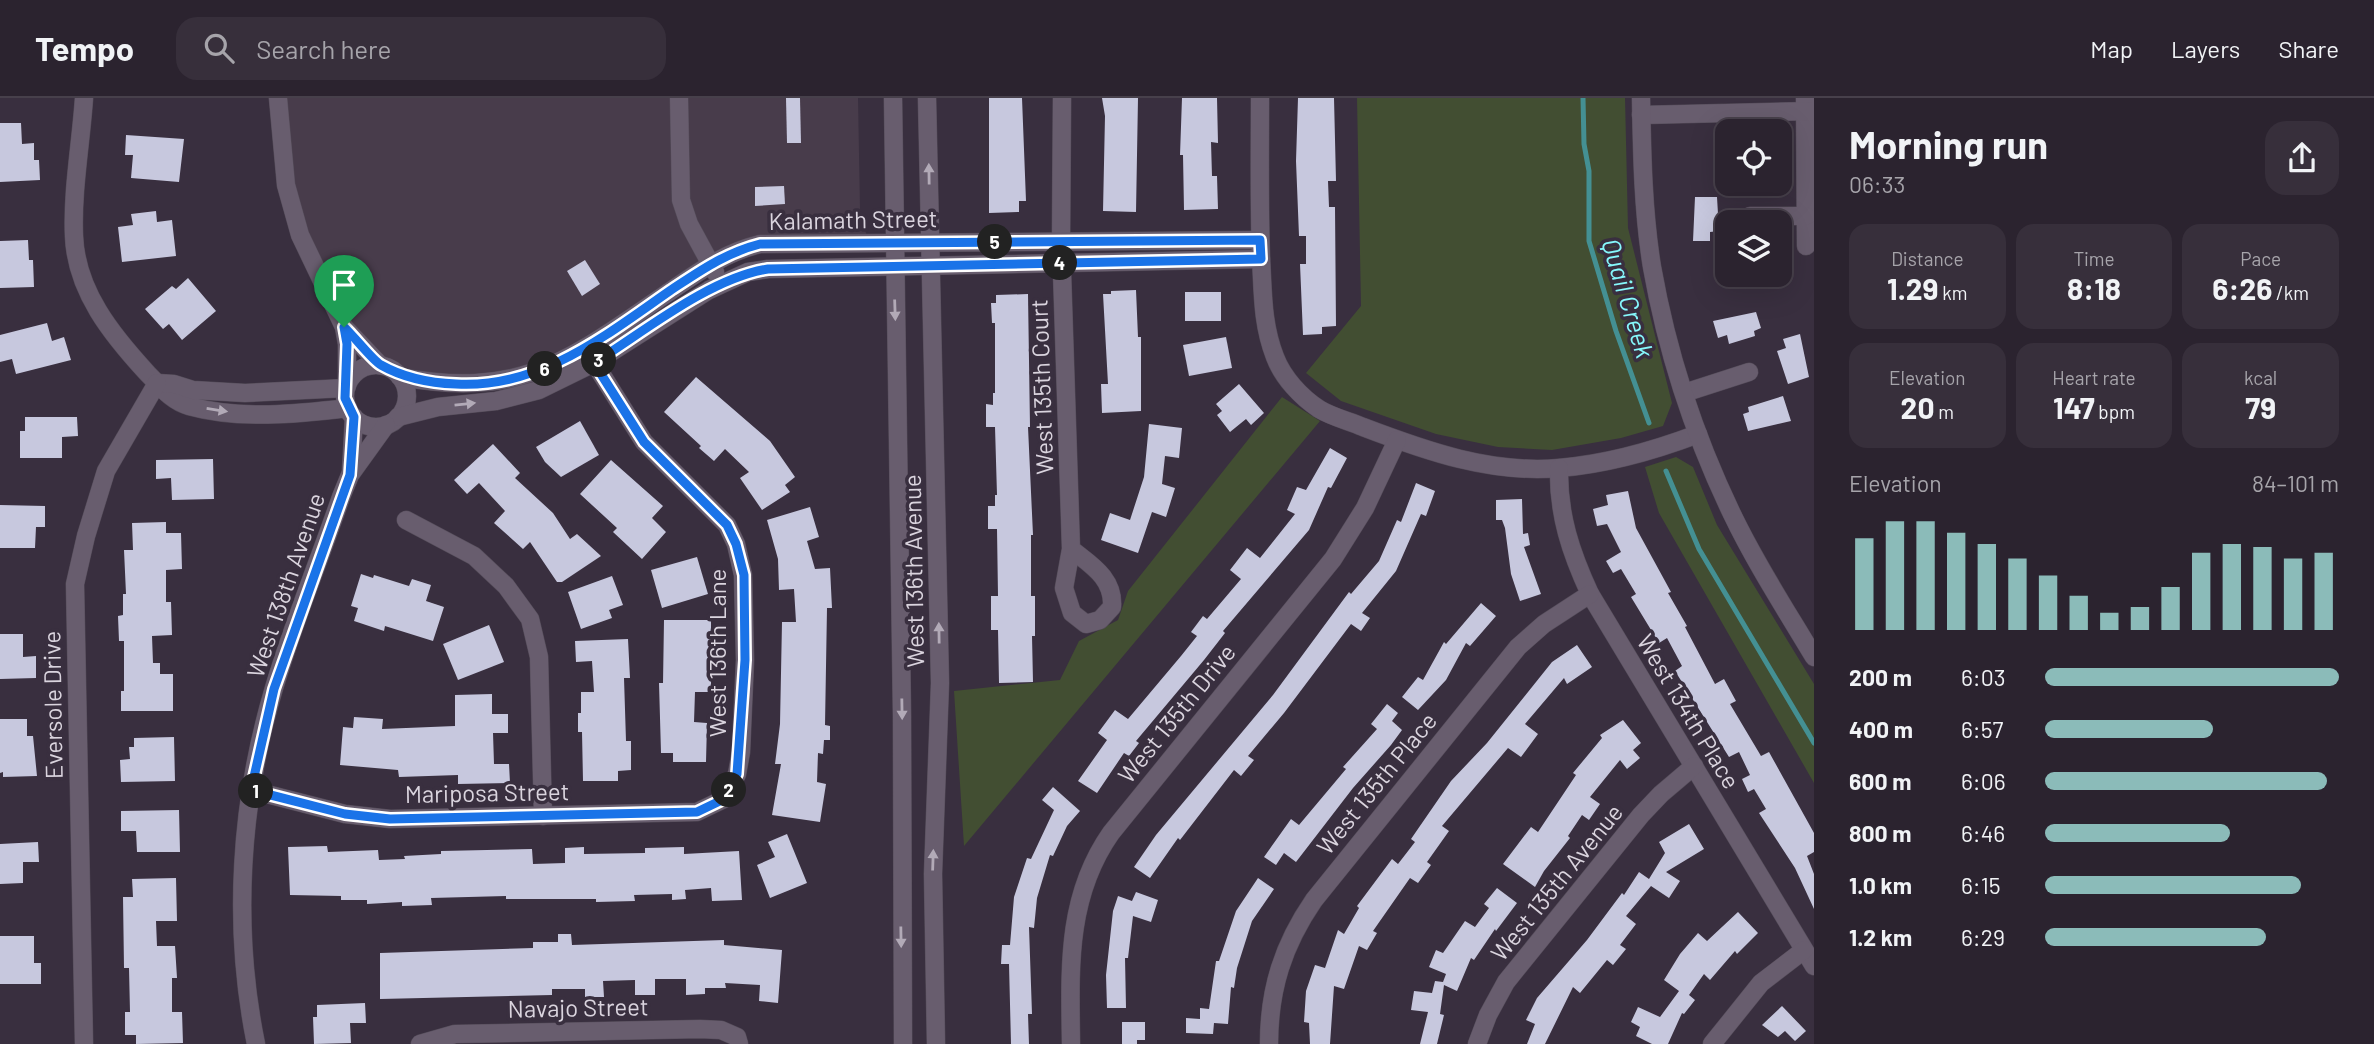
<!DOCTYPE html>
<html lang="en">
<head>
<meta charset="utf-8">
<style>
	body { margin:0; font-family:Barlow,sans-serif; background:#372f3b; color:#f1f3f6; height:100vh; display:flex; flex-direction:column; font-size:26px; white-space:nowrap }
	* { box-sizing:border-box; margin:0 }
	p { font-size:23px; color:#a6a4aa }
	.icon { flex:none; width:38px; height:38px; fill:none; stroke:currentColor; stroke-width:2; stroke-linecap:round; stroke-linejoin:round }
	.map { position:relative; flex:1; overflow:hidden }
	.sheet { display:flex; flex-direction:column; background:#2b232f; width:560px }
	.sheet>* { flex:none }
	.buttons { position:absolute; left:1715px; top:21px; display:grid; gap:14px }
	.buttons a { display:grid; place-items:center; width:77px; height:77px; border-radius:14px; background:#2b232f; box-shadow:0 7px 28px #0002,0 0 0 2px #47404b; font-size:35px }
	.pin { position:absolute; display:grid; place-items:center; width:60px; height:60px; color:#fff; margin:-72px -30px; border-radius:50% 50% 50% 0; rotate:-45deg; box-shadow:0 0 7px #0007 }
	.pin .icon { rotate:45deg }
	.km { position:absolute; width:35px; height:35px; margin:-18px; border-radius:50%; background:#222; color:#fff; font-size:19px; line-height:35px; text-align:center }
	.round { display:grid; place-items:center; flex:none; width:74px; height:74px; border-radius:21px; background:#372f3b }
	.headline { display:flex; align-items:center; justify-content:space-between; height:119px; padding:0 35px }
	h1 { font-size:38px; font-weight:700; line-height:52px }
	.metrics { display:grid; grid-template-columns:repeat(3,1fr); gap:10px; height:119px; padding:7px 35px }
	.metrics div { display:grid; align-content:center; border-radius:18px; background:#372f3b; text-align:center }
	.metrics b { font-size:30px; font-weight:700 }
	.metrics small { font-size:19px; font-weight:400 }
	.metrics p { font-size:19px }
	.chart { height:196px; padding:14px 35px }
	.chart p { display:flex; justify-content:space-between }
	.chart svg { width:100%; height:126px; margin-top:7px; stroke:#8bbbb9; stroke-width:6 }
	ul { padding:0 35px; list-style:none; font-size:23px }
	li { display:grid; grid-template-columns:112px 84px 1fr; align-items:center; height:52px }
	li i { height:18px; border-radius:9px; background:#8bbbb9 }
	header { display:flex; align-items:center; gap:42px; box-sizing:border-box; height:98px; padding:0 35px; background:#2b232f; border-bottom:2px solid #47404b }
	header strong { font-size:33px }
	nav { display:flex; gap:38px; margin-inline-start:auto; font-size:24px }
	.search { width:490px; height:63px; background:#372f3b; display:flex; align-items:center; gap:18px; box-sizing:border-box; padding:0 24px; border-radius:21px; color:#a6a4aa; font-size:26px }
	main { display:flex; flex:1; min-height:0 }
	.map>svg:first-child { display:block }
</style>
</head>
<body>
<header>
<strong>Tempo</strong>
<div class="search"><svg class="icon" aria-label="search" viewBox="0 0 24 24"><circle cx="10" cy="10" r="6"/><path d="M15 15l6 6"/></svg>Search here</div>
<nav><a>Map</a><a>Layers</a><a>Share</a></nav>
</header>
<main>
<div class="map">
<svg width="1814" height="946" viewBox="0 0 1814 946">
	<rect width="100%" height="100%" fill="#392f3f"/>
	<!-- commercial -->
	<path fill="#483c4b" d="M278 0H858L860 111 868 143 760 146 536 275 400 279 385 268 361 244 300 137Z"/>
	<!-- green -->
	<g fill="#424e32">
		<path d="M1357 0H1625L1628 130 1672 305 1663 328 1621 340 1552 352 1498 349 1436 336 1341 303 1306 275 1361 208Z"/>
		<path d="M1282 299 1320 323 964 748 954 593 1060 582 1079 543 1118 522 1128 493Z"/>
		<path d="M1676 359 1693 369 1717 427 1814 586V685L1659 415 1645 369Z"/>
	</g>
	<g fill="none" stroke-linecap="round" stroke-linejoin="round">
		<!-- stream -->
		<g stroke="#449093" stroke-width="5">
			<path d="M1583 0 1584 46 1589 73V143L1616 233 1649 325"/>
			<path d="M1666 373 1699 451 1814 645"/>
		</g>
	</g>
	<!-- building -->
	<g fill="#c7c8de">
		<path d="M786 0H800L801 45H787Z"/>
		<path d="M989 0H1022L1026 103H1019V114L989 115Z"/>
		<path d="M1102 0H1138L1136 114 1103 113 1105 18Z"/>
		<path d="M1182 0H1217L1218 45 1211 44 1212 78H1217L1218 111 1184 112 1183 57H1180Z"/>
		<path d="M1298 0H1334L1336 83H1328L1329 109H1335L1336 228 1322 229V236L1303 237 1300 166H1306V138H1299L1296 63Z"/>
		<path d="M0 25H21L22 46 34 45V62H39L40 82 0 84Z"/>
		<path d="M126 37 184 41 179 84 131 80 133 57H125Z"/>
		<path d="M784 88 785 106 755 108V89Z"/>
		<path d="M1695 99H1717L1719 133 1710 134V143H1693Z"/>
		<path d="M156 113 157 124 172 122 176 158 122 164 118 129 133 127 131 116Z"/>
		<path d="M28 142 29 162H33L34 189 0 190V143Z"/>
		<path d="M585 162 600 186 582 198 567 173Z"/>
		<path d="M188 180 216 213 182 242 169 226 163 231 145 211 172 188 176 191Z"/>
		<path d="M1136 192 1138 239H1141V313L1102 315 1101 286H1108L1103 196H1111V193Z"/>
		<rect x="1185" y="194" width="36" height="29"/>
		<path d="M1028 196 1030 329H1028L1033 437H1031V498H1035V538H1032L1033 584 999 585 998 532H991V498H998L997 431H988V408H995V397H997L995 329H986V306L993 307V295H995V225H992L991 205H996V197Z"/>
		<path d="M1756 214 1761 230 1754 233 1755 238 1729 246 1727 237 1718 240 1713 223Z"/>
		<path d="M47 225 52 243 64 239 71 262 16 276 12 261 0 264V237Z"/>
		<path d="M1800 236 1809 279 1788 286 1777 253 1786 250 1783 241Z"/>
		<path d="M1226 239 1232 270 1189 278 1183 247Z"/>
		<path d="M696 279 770 343 795 379 785 387 790 394 762 412 740 380 749 374 725 351 714 363 699 350 701 348 664 314Z"/>
		<path d="M1239 286 1264 315 1251 327 1246 321 1230 334 1217 317 1222 313 1216 306Z"/>
		<path d="M1783 298 1791 323 1748 333 1743 316 1749 314 1748 309Z"/>
		<path d="M25 319H77L78 338 62 339V360H20V333H25Z"/>
		<path d="M580 323 599 357 561 379 545 364 536 349Z"/>
		<path d="M1149 326 1182 330 1179 360 1165 358 1162 386 1175 390 1166 419 1152 414 1138 455 1101 442 1110 415 1130 422 1144 379Z"/>
		<path d="M493 346 520 375 515 380 553 415 570 441 577 436 601 458 562 484H557L530 444 523 451 494 425 505 413 479 385 467 396 454 382Z"/>
		<path d="M1330 350 1347 360 1331 390 1328 389 1309 432 1223 533 1225 535 1204 562 1136 643 1139 645 1129 658 1124 655 1097 695 1078 683 1107 642 1098 635 1115 612 1128 621 1181 558 1197 538 1191 534 1203 518 1207 521 1241 481 1230 472 1247 450 1260 460 1295 416 1287 412 1297 389 1306 392Z"/>
		<path d="M213 361 214 401 172 402 171 380 156 381V362Z"/>
		<path d="M611 362 663 408 652 420 666 434 642 461 613 434 617 430 580 396Z"/>
		<path d="M1416 385 1435 393 1426 418 1421 416 1396 473 1362 515 1370 520 1361 533 1351 526 1284 615 1248 658 1254 662 1241 678 1234 672 1180 742 1178 740 1150 780 1134 769 1156 737 1273 597 1349 494 1351 496 1379 463 1397 422 1401 424Z"/>
		<path d="M1628 393 1636 430 1671 494 1668 495 1687 528 1685 529 1715 586 1724 581 1736 603 1730 606 1761 658 1769 654 1814 735V754L1807 758 1814 776V811L1795 770 1759 715 1766 711 1754 691 1748 694 1742 681 1750 677 1739 654 1729 659 1675 573 1682 568 1667 540 1659 545 1631 499 1636 496 1621 471 1613 475 1606 463 1621 454 1607 426 1597 428 1593 411 1608 407 1606 397Z"/>
		<path d="M1522 401 1523 436 1528 435 1530 447 1524 449 1541 496 1520 503 1511 476 1505 430 1502 422H1496V402Z"/>
		<path d="M0 407 45 408V429H36L35 450H0Z"/>
		<path d="M810 409 819 439 807 443 815 471 830 470 832 510H827L825 627 830 628V642H824L823 656 818 655 817 684 826 686 820 724 772 717 781 666H775L780 626 782 524H796L794 491 779 492 778 461 767 422Z"/>
		<path d="M166 424V435H181L182 471 166 472V504H171L172 537 152 538 153 565H160V576H173V613H121V593H124V543H119L118 518 123 517V496H126L124 452H133L132 425Z"/>
		<path d="M697 459 708 496 662 510 651 472Z"/>
		<path d="M361 476 373 480 374 477 409 488 412 481 431 487 426 503 444 509 433 543 385 528 384 533 354 523 358 510 351 508Z"/>
		<path d="M612 478 623 507 609 512 612 520 581 531 568 494Z"/>
		<path d="M1481 505 1496 518 1470 548 1466 545 1446 582 1418 612 1402 599 1418 579 1423 582 1444 544 1446 546Z"/>
		<path d="M664 522H711V594H695L694 624 707 625 706 664H673V655H661L659 585H663Z"/>
		<path d="M489 527 504 564 458 582 443 546Z"/>
		<path d="M0 536H23V559L36 558V580L0 581Z"/>
		<path d="M628 541 630 580H624L626 643H631V672L618 673V683H583L582 634H578V615H581V594H594L592 563 576 564 575 543Z"/>
		<path d="M1577 547 1592 569 1567 586 1564 580 1525 626 1538 636 1521 659 1508 650 1442 728 1449 733 1427 764 1431 767 1418 785 1410 780 1373 833 1377 835 1367 852 1359 848 1344 891 1334 888 1330 946H1310L1309 925 1304 924 1306 893 1315 867 1325 870 1338 832 1344 836 1359 810 1357 808 1392 761 1398 766 1415 744 1411 741 1451 683 1487 645 1552 564Z"/>
		<path d="M492 596V616H508V635H493L494 666H509L510 685 458 686V677L399 679 398 672 340 667 343 629 353 630 354 619 383 621 382 631 455 628V597Z"/>
		<path d="M1387 606 1398 615 1392 623 1402 632 1391 647 1353 690 1296 764 1284 755 1276 767 1264 759 1291 721 1299 727 1346 671 1343 669 1377 631 1371 626Z"/>
		<path d="M0 621H27V638H33L37 678 3 679V674L0 675Z"/>
		<path d="M1623 622 1641 645 1633 652 1640 660 1627 671 1620 662 1590 699 1600 706 1589 722 1582 717 1568 738 1570 740 1544 773 1535 789 1503 766 1531 729 1538 734 1576 677 1573 675 1602 640 1600 637Z"/>
		<path d="M174 639 175 683 121 684 120 662 130 661 129 649H134V640Z"/>
		<path d="M1053 689 1080 713 1067 728 1053 758 1050 757 1037 800 1034 830 1029 829 1032 916H1028L1029 946H1011L1009 866H1001L1002 847H1010L1014 799 1027 760 1031 761 1054 712 1042 702Z"/>
		<path d="M179 712 180 754H137L136 733H121V713Z"/>
		<path d="M1689 726 1704 751 1666 774 1680 783 1669 800 1651 788 1626 818 1636 826 1620 847 1626 851 1613 867 1607 862 1580 895 1573 889 1545 946H1527L1535 926 1526 922 1537 900 1587 842 1622 795 1624 797 1639 774 1649 781 1665 755 1659 744Z"/>
		<path d="M787 736 807 785 770 800 757 767 775 759 768 744Z"/>
		<path d="M38 744 39 764H23V785L0 786V746Z"/>
		<path d="M327 748 328 754 378 752 379 762 405 761 404 758 441 756V753L532 751 533 766 565 765V750L584 749V756L645 755V750L684 749V756L739 753 742 802 712 803 711 790 685 792 686 801 672 802V796L634 797 635 803 596 804V801H506V798L431 800 432 807 402 808V804L367 806V802H341V798L290 797 288 749Z"/>
		<path d="M176 780 177 823H156L157 848H175L177 880H172V914H182L183 945 136 946V937H125V914H130L129 870H124L123 799H133L132 781Z"/>
		<path d="M1258 780 1274 791 1252 823 1237 870 1234 890 1231 889 1228 926 1214 925 1213 936 1186 935V920L1200 921V910L1209 911 1216 863H1219L1236 813Z"/>
		<path d="M1497 790 1517 805 1496 833 1495 831 1474 862 1471 860 1457 893 1444 887 1440 916 1444 917 1437 946H1420L1428 914 1411 912 1414 893 1432 895 1435 883 1443 884 1446 876 1429 869 1436 852 1443 855 1465 823 1475 829 1489 810 1484 806Z"/>
		<path d="M1136 794 1158 802 1151 824 1133 818 1128 860H1125L1126 910H1107L1106 877 1113 813 1118 798 1132 803Z"/>
		<path d="M1738 814 1758 835 1737 856 1735 853 1710 882 1704 876 1689 897 1695 902 1684 916 1682 915 1668 946H1652L1636 938 1640 929 1631 924 1638 909 1660 919 1679 893 1664 882 1680 856 1698 835 1707 843Z"/>
		<path d="M558 836H571L572 847 724 842V847L782 852 778 905 759 903 760 887 725 885 726 890H705V896L686 897V881H655V897H635V882L603 883 604 899H585V891H552V897L380 901V855L533 850V844H558Z"/>
		<path d="M0 838H34V865H41V886H0Z"/>
		<path d="M365 905 366 925H350L351 945 314 946 313 919H317V907Z"/>
		<path d="M1782 908 1806 933 1795 943 1785 933 1778 939 1762 927Z"/>
		<path d="M1122 924H1145V942H1137V946H1122Z"/>
	</g>
	<g fill="none" stroke-linecap="round" stroke-linejoin="round">
		<!-- minor casing -->
		<g stroke="#544c59" stroke-width="19">
			<g id="minor">
				<path d="M84 0C81 45 72 93 74 138 76 193 112 237 148 276 160 288 171 303 189 308 239 322 297 316 348 310"/>
				<path d="M278 0 286 87 300 137 344 229 347 246V288"/>
				<path d="M679 0 681 102 689 126 715 174"/>
				<path d="M1062 0 1061 143 1071 451 1064 490 1072 515 1086 526 1100 522 1112 509C1114 480 1091 467 1071 451"/>
				<path d="M1260 0C1260 53 1259 106 1261 160 1263 194 1262 226 1275 259 1283 280 1301 299 1319 311 1332 319 1349 323 1363 329 1426 353 1491 376 1559 370 1608 366 1653 353 1698 336"/>
				<path d="M1805 0 1806 148"/>
				<path d="M1641 17 1814 13"/>
				<path d="M1750 118H1806"/>
				<path d="M344 229 380 267"/>
				<circle cx="376" cy="298" r="31"/>
				<path d="M400 279C524 301 569 262 666 196 697 175 723 155 760 146L1260 142"/>
				<path d="M157 285 174 286 193 292 245 295 346 290"/>
				<path d="M1684 295 1749 274"/>
				<path d="M398 319 438 309 496 303 539 292 594 265 709 192 748 174 768 171 1261 161"/>
				<path d="M1559 370C1558 417 1571 455 1590 496L1814 868"/>
				<path d="M351 373 354 319"/>
				<path d="M406 422 474 458 506 488 530 521 539 559 543 718"/>
				<path d="M251 692 345 716 390 721 697 714 724 701 737 676 741 654 745 562 743 477 736 446 727 427 644 344 585 250"/>
				<path d="M84 946 75 486 86 438 106 373 157 285"/>
				<path d="M256 946C232 829 240 704 274 590 293 526 319 463 341 399L350 377 386 327"/>
				<path d="M420 946 455 936 700 931 721 932 737 939 739 946"/>
				<path d="M1071 946C1070 871 1066 799 1111 735L1333 461 1365 410 1397 342"/>
				<path d="M1269 946C1269 891 1283 847 1314 802L1518 549 1544 526 1590 496"/>
				<path d="M1477 946 1488 917 1506 884 1641 717 1661 696 1694 668"/>
				<path d="M1712 946 1761 885 1804 852"/>
			</g>
		</g>
		<!-- tertiary casing -->
		<g stroke="#544c59" stroke-width="19">
			<path id="tertiary" d="M1641 0C1642 56 1643 114 1652 169 1667 254 1695 339 1732 416 1756 466 1786 512 1814 559"/>
		</g>
		<!-- secondary casing -->
		<g stroke="#544c59" stroke-width="19">
			<g id="secondary">
				<path d="M893 0 902 618 903 946"/>
				<path d="M927 0 940 585 933 776 936 946"/>
			</g>
		</g>
		<!-- minor -->
		<use href="#minor" stroke="#685d6e" stroke-width="18"/>
		<!-- tertiary -->
		<use href="#tertiary" stroke="#685d6e" stroke-width="18"/>
		<!-- secondary -->
		<use href="#secondary" stroke="#685d6e" stroke-width="18"/>
	</g>
	<!-- one-way arrows -->
	<defs><path id="oneway-solid" d="M-6-.8H1V-3.2L6.5 0L1 3.2V.8H-6Z" transform="scale(1.75)"/></defs>
	<g fill="#b2aab7">
		<use href="#oneway-solid" transform="translate(929 76) rotate(-91)"/>
		<use href="#oneway-solid" transform="translate(895 212) rotate(88)"/>
		<use href="#oneway-solid" transform="translate(465 306) rotate(-6)"/>
		<use href="#oneway-solid" transform="translate(217 312) rotate(9)"/>
		<use href="#oneway-solid" transform="translate(939 535) rotate(-91)"/>
		<use href="#oneway-solid" transform="translate(902 611) rotate(89)"/>
		<use href="#oneway-solid" transform="translate(933 762) rotate(-88)"/>
		<use href="#oneway-solid" transform="translate(901 839) rotate(89)"/>
	</g>
	<g fill="none" stroke-linecap="round" stroke-linejoin="round">
		<!-- route casing -->
		<g stroke="#fff" stroke-width="14">
			<path id="route" d="M1260 142 1261 161 768 171C710 180 645 233 594 265L644 344 727 427 736 446 744 477 745 562 737 676 724 701 697 714 390 721 345 716 251 692 274 591 350 377 354 319 345 300 347 246 344 229C353 237 373 263 381 267 404 280 429 285 456 286 540 291 606 237 671 192 700 173 725 155 760 146Z"/>
		</g>
		<!-- route -->
		<use href="#route" stroke="#1a73e8" stroke-width="9"/>
	</g>
	<g text-anchor="middle" dominant-baseline="central" stroke-width="7" stroke-linejoin="round" paint-order="stroke">
		<!-- street labels -->
		<g font-size="24" fill="#dad4de" stroke="#392f3f">
			<text transform="translate(853 121) rotate(-1)">Kalamath Street</text>
			<text transform="translate(1041 289) rotate(-92)">West 135th Court</text>
			<text transform="translate(913 473) rotate(-91)">West 136th Avenue</text>
			<text transform="translate(285 487) rotate(-71)">West 138th Avenue</text>
			<text transform="translate(716 555) rotate(-90)">West 136th Lane</text>
			<text transform="translate(52 607) rotate(-91)">Eversole Drive</text>
			<text transform="translate(1689 613) rotate(59)">West 134th Place</text>
			<text transform="translate(1176 615) rotate(-51)">West 135th Drive</text>
			<text transform="translate(1376 685) rotate(-51)">West 135th Place</text>
			<text transform="translate(487 694) rotate(-1)">Mariposa Street</text>
			<text transform="translate(1556 784) rotate(-51)">West 135th Avenue</text>
			<text transform="translate(578 909) rotate(-1)">Navajo Street</text>
		</g>
		<!-- water labels -->
		<g font-size="26" font-style="italic" fill="#86f8fc" stroke="#392f3f">
			<text transform="translate(1629 200) rotate(73)">Quail Creek</text>
		</g>
	</g>
</svg>
<div class="buttons">
<a><svg class="icon" aria-label="locate" viewBox="0 0 24 24"><circle cx="12" cy="12" r="6"/><path d="M12 2v4M12 18v4M2 12h4M18 12h4"/></svg></a>
<a><svg class="icon" aria-label="layers" viewBox="0 0 24 24"><path d="M12 4l9 5-9 5-9-5zM3 14l9 5 9-5"/></svg></a>
</div>
<div class="pin" style="left:344px;top:229px;background:#1e9e55"><svg class="icon" aria-label="arrive" viewBox="0 0 24 24"><path d="M6 21V4h12l-3 4 3 4H6"/></svg></div>
<b class="km" style="left:256px;top:693px">1</b>
<b class="km" style="left:729px;top:692px">2</b>
<b class="km" style="left:599px;top:262px">3</b>
<b class="km" style="left:1060px;top:165px">4</b>
<b class="km" style="left:995px;top:144px">5</b>
<b class="km" style="left:545px;top:271px">6</b>
</div>
<section class="sheet">
<div class="headline"><div><h1>Morning run</h1><p>06:33</p></div><a class="round"><svg class="icon" aria-label="share" viewBox="0 0 24 24"><path d="M12 15V3M7 8l5-5 5 5M5 13v7h14v-7"/></svg></a></div>
<div class="metrics">
<div><p>Distance</p><b>1.29<small> km</small></b></div>
<div><p>Time</p><b>8:18</b></div>
<div><p>Pace</p><b>6:26<small> /km</small></b></div>
</div>
<div class="metrics">
<div><p>Elevation</p><b>20<small> m</small></b></div>
<div><p>Heart rate</p><b>147<small> bpm</small></b></div>
<div><p>kcal</p><b>79</b></div>
</div>
<div class="chart"><p><span>Elevation</span>84–101 m</p>
<svg viewBox="0 0 160 44" preserveAspectRatio="none"><path d="M5 44V12M15 44V6M25 44V6M35 44V10M45 44V14M55 44V19M65 44V25M75 44V32M85 44V38M95 44V36M105 44V29M115 44V17M125 44V14M135 44V15M145 44V19M155 44V17"/></svg>
</div>
<ul>
<li><b>200 m</b>6:03<i style="width:100%"></i></li>
<li><b>400 m</b>6:57<i style="width:57%"></i></li>
<li><b>600 m</b>6:06<i style="width:96%"></i></li>
<li><b>800 m</b>6:46<i style="width:63%"></i></li>
<li><b>1.0 km</b>6:15<i style="width:87%"></i></li>
<li><b>1.2 km</b>6:29<i style="width:75%"></i></li>
</ul>
</section>
</main>
</body>
</html>
